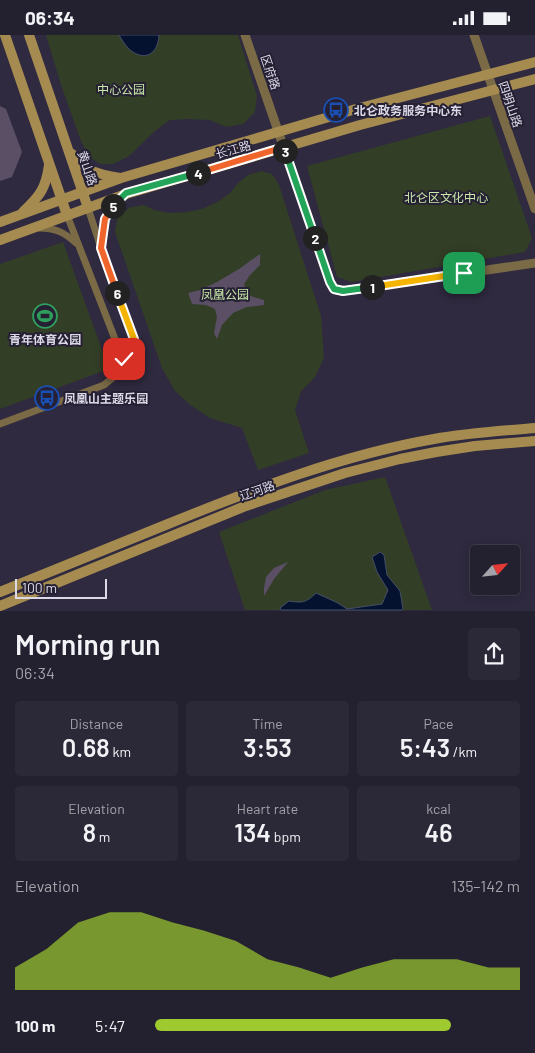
<!DOCTYPE html>
<html lang="en">
<head>
<meta charset="utf-8">
<style>
	body { margin:0; font-family:Barlow,"Noto Sans SC",sans-serif; background:#2b2837; color:#f1f3f6; height:100vh; display:flex; flex-direction:column; font-size:19px; white-space:nowrap }
	* { box-sizing:border-box; margin:0 }
	p { font-size:16px; color:#a3a3aa }
	.icon { flex:none; width:28px; height:28px; fill:none; stroke:currentColor; stroke-width:2; stroke-linecap:round; stroke-linejoin:round }
	.map { position:relative; height:576px; overflow:hidden }
	.details { display:flex; flex-direction:column; background:#23202f; flex:1 }
	.details>* { flex:none }
	.needle { width:32px; rotate:63deg }
	.controls { position:absolute; left:470px; top:510px; display:grid; gap:10px }
	.controls a { display:grid; place-items:center; width:50px; height:50px; border-radius:5px; background:#23202f; box-shadow:0 2px 12px #0003,0 0 0 1px #403e4b; font-size:25px }
	.scale { position:absolute; left:15px; bottom:12px; width:92px; box-sizing:border-box; padding-left:5px; border:2px solid #dcd9e7; border-top:0; font-size:14px; line-height:18px; white-space:nowrap; color:#dcd9e7; -webkit-text-stroke:4px #252034; paint-order:stroke }
	.pin { position:absolute; display:grid; place-items:center; width:42px; height:42px; color:#fff; margin:-21px; border-radius:10px; box-shadow:0 2px 8px #0006 }
	.km { position:absolute; width:25px; height:25px; margin:-12px; border-radius:50%; background:#222; color:#fff; font-size:14px; line-height:25px; text-align:center }
	.round { display:grid; place-items:center; flex:none; width:52px; height:52px; border-radius:5px; background:#2b2837 }
	.overview { display:flex; align-items:center; justify-content:space-between; height:85px; padding:0 15px }
	h1 { font-size:28px; font-weight:600; line-height:38px }
	.metrics { display:grid; grid-template-columns:repeat(3,1fr); gap:8px; height:85px; padding:5px 15px }
	.metrics div { display:grid; align-content:center; border-radius:5px; background:#2b2837; text-align:center }
	.metrics b { font-size:25px; font-weight:600 }
	.metrics small { font-size:14px; font-weight:400 }
	.metrics p { font-size:14px }
	.chart { height:140px; padding:10px 15px }
	.chart p { display:flex; justify-content:space-between }
	.chart svg { width:100%; height:90px; margin-top:5px; fill:#9eca2f; opacity:.7 }
	ul { padding:0 15px; list-style:none; font-size:16px }
	li { display:grid; grid-template-columns:80px 60px 1fr; align-items:center; height:38px }
	li i { height:12px; border-radius:6px; background:#9eca2f }
	.status { display:flex; justify-content:space-between; align-items:center; height:35px; padding:0 25px; background:#23202f; direction:ltr }
	.status svg { height:14px; fill:currentColor }
	.map>svg:first-child { display:block }
</style>
</head>
<body>
<div class="status"><b>06:34</b><svg viewBox="0 0 49 12"><path d="M0 12V9h3v3zM5 12V6h3v6zM10 12V3h3v9zM15 12V0h3v12zM26 1h20v11H26zM47 4h2v5h-2z"/></svg></div>
<div class="map">
<svg width="535" height="576" viewBox="0 0 535 576">
	<rect width="100%" height="100%" fill="#2f2a3f"/>
	<!-- green -->
	<g fill="#333e27">
		<path d="M46 0H238L257 61 255 77 243 89 226 92 210 85 189 84 170 85 156 95 129 121 113 129H100L88 121 81 106 61 50Z"/>
		<path d="M490 81 532 203 525 217 352 247 337 242 307 131Z"/>
		<path d="M261 136 272 139 279 150 321 281 324 323 315 342 301 356 295 375 309 418 258 435 242 393 210 383 189 369 175 356 162 333 115 197 118 180 131 172 144 170 154 175 169 178 187 177 202 174 219 166 230 158 238 148 248 140Z"/>
		<path d="M63 207 109 334 0 374V229Z"/>
		<path d="M385 442 432 575H245L219 497 325 455Z"/>
	</g>
	<!-- water -->
	<g fill="#041230" stroke="#454e67">
		<path d="M119 0H159C158 20 144 27 129 14 125 10 122 5 119 0Z"/>
		<path d="M380 517 384 520 387 540 400 556 403 574 402 575H281L280 573 289 566C302 568 306 568 316 558L338 568 347 574 382 569 388 555 377 537 372 522Z"/>
	</g>
	<!-- building -->
	<g fill="#5b4f65">
		<path d="M0 71 6 74 22 117 12 142 0 146Z"/>
		<path d="M260 219V230L250 240 244 249 246 258 253 262 264 265V270L247 272 233 278 222 290 217 304 214 298 217 282 215 274 206 270 192 269 188 258 200 255 217 247 239 234Z"/>
		<path d="M288 527 274 544 264 561V553L266 542 274 533Z"/>
	</g>
	<g fill="none" stroke-linecap="round" stroke-linejoin="round">
		<!-- minor -->
		<g stroke="#7b6a46" stroke-width="7">
			<path d="M88 173 101 213 134 304 136 313 133 323 128 325 124 324"/>
			<path d="M67 180 120 317 124 324"/>
			<path d="M39 193C55 193 64 197 76 208"/>
			<path d="M101 208C103 187 106 177 122 162"/>
			<path d="M0 389 104 350 116 340 124 324"/>
		</g>
		<!-- tertiary -->
		<g stroke="#7b6a46" stroke-width="9">
			<path d="M245 0 330 247 334 254 343 256 535 228"/>
			<path d="M474 0 535 174"/>
		</g>
		<!-- secondary -->
		<g stroke="#a68b51" stroke-width="10">
			<path d="M5 0 67 180"/>
			<path d="M29 0 88 173"/>
			<path d="M72 119C87 137 97 139 120 143"/>
			<path d="M23 177C40 161 46 153 49 130"/>
			<path d="M0 187 121 143 356 74 535 27"/>
			<path d="M0 205 126 159 360 90 535 44"/>
			<path d="M0 557C56 534 112 512 168 489 254 454 342 420 434 404 467 398 501 396 535 393"/>
			<path d="M0 571 243 472 345 438 400 424 436 417 475 411 535 406"/>
		</g>
	</g>
	<g fill="none" stroke-linecap="round" stroke-linejoin="round">
		<!-- split-1 casing -->
		<g stroke="#fff" stroke-width="10">
			<path id="split-1" d="M372 252 464 238"/>
		</g>
		<!-- split-2 casing -->
		<g stroke="#fff" stroke-width="10">
			<path id="split-2" d="M315 203 330 247 334 254 343 256 372 252"/>
		</g>
		<!-- split-3 casing -->
		<g stroke="#fff" stroke-width="10">
			<path id="split-3" d="M285 116 315 203"/>
		</g>
		<!-- split-4 casing -->
		<g stroke="#fff" stroke-width="10">
			<path id="split-4" d="M198 138 284 112 285 116"/>
		</g>
		<!-- split-5 casing -->
		<g stroke="#fff" stroke-width="10">
			<path id="split-5" d="M113 171 126 158 198 138"/>
		</g>
		<!-- split-6 casing -->
		<g stroke="#fff" stroke-width="10">
			<path id="split-6" d="M113 171 105 184 101 213 117 258"/>
		</g>
		<!-- split-7 casing -->
		<g stroke="#fff" stroke-width="10">
			<path id="split-7" d="M117 258 134 304 136 313 133 323 128 325 124 324"/>
		</g>
		<!-- split-1 -->
		<use href="#split-1" stroke="#f5b400" stroke-width="6"/>
		<!-- split-2 -->
		<use href="#split-2" stroke="#22a559" stroke-width="6"/>
		<!-- split-3 -->
		<use href="#split-3" stroke="#22a559" stroke-width="6"/>
		<!-- split-4 -->
		<use href="#split-4" stroke="#f0652b" stroke-width="6"/>
		<!-- split-5 -->
		<use href="#split-5" stroke="#22a559" stroke-width="6"/>
		<!-- split-6 -->
		<use href="#split-6" stroke="#f0652b" stroke-width="6"/>
		<!-- split-7 -->
		<use href="#split-7" stroke="#f5b400" stroke-width="6"/>
	</g>
	<!-- icons -->
	<defs>
		<g id="bus-ring" transform="scale(1.25)"><circle r="9.5" fill="#252034" stroke="#1a4fb4" stroke-width="1.5"/><path d="M-5-6H5V4H4V6H2V4H-2V6H-4V4H-5ZM-3.5-4V0h7V-4ZM-3.5 1.2v1.5H-2V1.2ZM2 1.2v1.5H3.5V1.2Z" fill="#1a4fb4"/></g>
		<g id="stadium-ring" transform="scale(1.25)"><circle r="9.5" fill="#252034" stroke="#2e9e5b" stroke-width="1.5"/><path d="M0-5a6.5 5 0 1 0 0 10a6.5 5 0 1 0 0-10ZM-3.5-1.8h7v3.6h-7Z" fill="#2e9e5b"/></g>
	</defs>
	<g fill-rule="evenodd">
		<use href="#bus-ring" x="336" y="75"/>
		<use href="#stadium-ring" x="45" y="281"/>
		<use href="#bus-ring" x="47" y="363"/>
	</g>
	<g text-anchor="middle" dominant-baseline="central" stroke-width="4" stroke-linejoin="round" paint-order="stroke">
		<!-- street labels -->
		<g font-size="12" fill="#dcd9e7" stroke="#252034">
			<text transform="translate(271 37) rotate(71)">区府路</text>
			<text transform="translate(511 69) rotate(71)">四明山路</text>
			<text transform="translate(233 114) rotate(-16)">长江路</text>
			<text transform="translate(88 133) rotate(71)">黄山路</text>
			<text transform="translate(257 455) rotate(-19)">辽河路</text>
		</g>
		<!-- park labels -->
		<g font-size="12" fill="#c9e9a7" stroke="#252034">
			<text x="121" y="54">中心公园</text>
			<text x="446" y="162">北仑区文化中心</text>
			<text x="225" y="259">凤凰公园</text>
		</g>
		<!-- poi labels -->
		<g font-size="12" font-weight="bold" fill="#dcd9e7" stroke="#252034" text-anchor="start">
			<text x="354" y="75">北仑政务服务中心东</text>
			<text x="45" y="304" text-anchor="middle">青年体育公园</text>
			<text x="64" y="363">凤凰山主题乐园</text>
		</g>
	</g>
</svg>
<div class="controls">
<a><svg class="needle" viewBox="-14 -14 28 28"><path d="M0-13l5 13h-10z" fill="#e53935"/><path d="M0 13l5-13h-10z" fill="#a3a3aa"/></svg></a>
</div>
<div class="scale">100 m</div>
<div class="pin" style="left:464px;top:238px;background:#1e9e55"><svg class="icon" aria-label="arrive" viewBox="0 0 24 24"><path d="M6 21V4h12l-3 4 3 4H6"/></svg></div>
<div class="pin" style="left:124px;top:324px;background:#d93025"><svg class="icon" aria-label="check" viewBox="0 0 24 24"><path d="M5 12l5 5 9-10"/></svg></div>
<b class="km" style="left:372px;top:252px">1</b>
<b class="km" style="left:315px;top:203px">2</b>
<b class="km" style="left:285px;top:116px">3</b>
<b class="km" style="left:198px;top:138px">4</b>
<b class="km" style="left:113px;top:171px">5</b>
<b class="km" style="left:117px;top:258px">6</b>
</div>
<section class="details">
<div class="overview"><div><h1>Morning run</h1><p>06:34</p></div><a class="round"><svg class="icon" aria-label="share" viewBox="0 0 24 24"><path d="M12 15V3M7 8l5-5 5 5M5 13v7h14v-7"/></svg></a></div>
<div class="metrics">
<div><p>Distance</p><b>0.68<small> km</small></b></div>
<div><p>Time</p><b>3:53</b></div>
<div><p>Pace</p><b>5:43<small> /km</small></b></div>
</div>
<div class="metrics">
<div><p>Elevation</p><b>8<small> m</small></b></div>
<div><p>Heart rate</p><b>134<small> bpm</small></b></div>
<div><p>kcal</p><b>46</b></div>
</div>
<div class="chart"><p><span>Elevation</span>135–142 m</p>
<svg viewBox="0 0 160 44" preserveAspectRatio="none"><path d="M0 44V33L10 24L20 11L30 6L40 6L50 11L60 15L70 20L80 29L90 33L100 38L110 33L120 29L130 29L140 29L150 33L160 33V44z"/></svg>
</div>
<ul>
<li><b>100 m</b>5:47<i style="width:81%"></i></li>
</ul>
</section>
</body>
</html>
